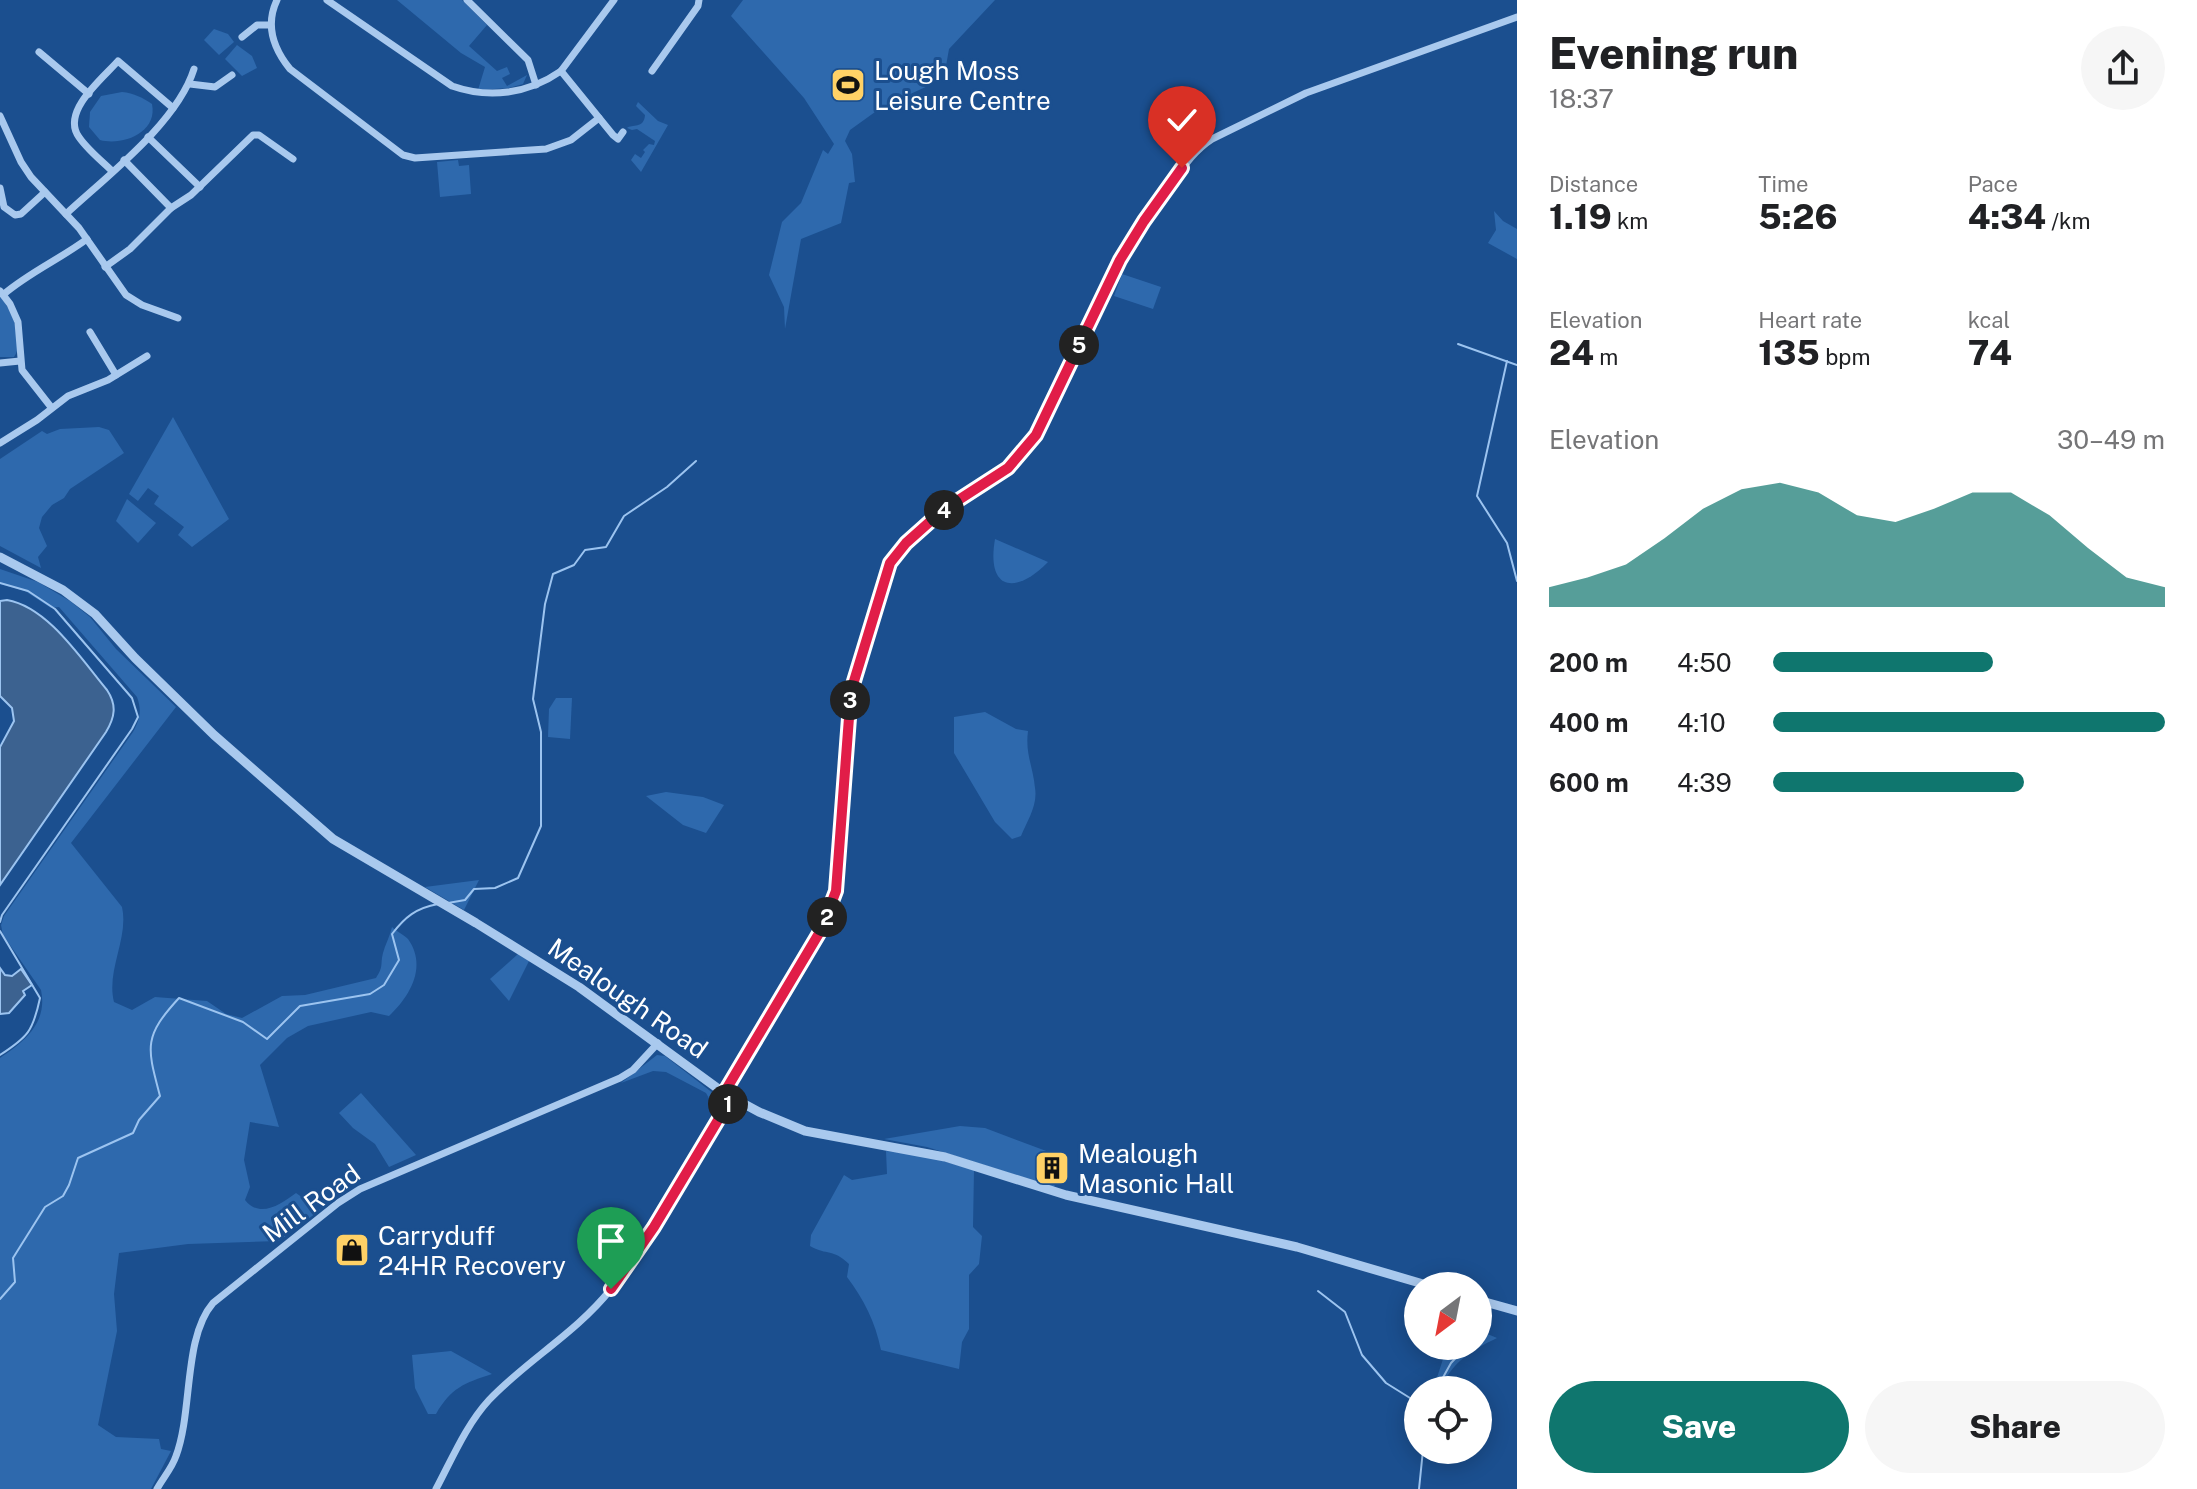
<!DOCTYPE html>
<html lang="en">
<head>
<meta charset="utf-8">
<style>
	body { margin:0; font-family:"Public Sans",sans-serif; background:#f6f6f6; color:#202124; height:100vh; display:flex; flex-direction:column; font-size:30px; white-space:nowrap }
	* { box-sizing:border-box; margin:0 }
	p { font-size:26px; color:#757577 }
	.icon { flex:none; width:44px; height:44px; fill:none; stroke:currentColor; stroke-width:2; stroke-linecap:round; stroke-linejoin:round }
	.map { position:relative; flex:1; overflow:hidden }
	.sheet { display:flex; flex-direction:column; background:#fff; width:680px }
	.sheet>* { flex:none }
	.needle { width:52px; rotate:212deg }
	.buttons { position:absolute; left:1404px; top:1272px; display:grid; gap:16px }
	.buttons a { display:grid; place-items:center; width:88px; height:88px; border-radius:50%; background:#fff; box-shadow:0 4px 20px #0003; font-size:40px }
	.pin { position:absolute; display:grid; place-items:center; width:68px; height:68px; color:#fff; margin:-82px -34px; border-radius:50% 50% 50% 0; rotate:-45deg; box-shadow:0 0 8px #0007 }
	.pin .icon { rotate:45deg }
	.km { position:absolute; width:40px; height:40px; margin:-20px; border-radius:50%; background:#222; color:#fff; font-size:22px; line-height:40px; text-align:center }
	.round { display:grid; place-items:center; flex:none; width:84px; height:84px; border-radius:42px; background:#f6f6f6 }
	.overview { display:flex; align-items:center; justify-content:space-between; height:136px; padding:0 32px }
	h1 { font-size:44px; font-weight:800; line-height:60px }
	.stats { display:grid; grid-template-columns:repeat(3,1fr); gap:12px; height:136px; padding:8px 32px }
	.stats div { display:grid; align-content:center }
	.stats b { font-size:34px; font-weight:800 }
	.stats small { font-size:22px; font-weight:400 }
	.stats p { font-size:22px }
	.chart { height:224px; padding:16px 32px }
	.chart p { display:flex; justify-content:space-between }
	.chart svg { width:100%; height:144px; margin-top:8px; fill:#0f766e; opacity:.7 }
	.primary-button { display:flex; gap:16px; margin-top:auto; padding:16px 32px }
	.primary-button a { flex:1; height:92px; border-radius:48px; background:#0f766e; color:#fff; font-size:32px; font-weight:800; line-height:92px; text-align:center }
	.primary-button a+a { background:#f6f6f6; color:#202124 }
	ul { padding:0 32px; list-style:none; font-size:26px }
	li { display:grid; grid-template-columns:128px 96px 1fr; align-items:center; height:60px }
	li i { height:20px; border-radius:10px; background:#0f766e }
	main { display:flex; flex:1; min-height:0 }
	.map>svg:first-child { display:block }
</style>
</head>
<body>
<main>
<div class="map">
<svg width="1517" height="1489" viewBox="0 0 1517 1489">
	<rect width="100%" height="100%" fill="#1b4f8f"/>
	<!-- green -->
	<g fill="#2e69ad">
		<path d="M397 0H462L487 25 469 46 497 71 507 67 510 74 502 78 507 86 527 75 523 84 509 88 478 90 485 67 461 53Z"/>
		<path d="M743 0H995L949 49 946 66 930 85 882 107 850 130 845 141 852 154 855 182 849 183 841 223 801 239 785 329 784 307 769 275 782 222 801 203 823 150 828 154 834 144 804 98 731 16Z"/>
		<path d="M214 29 228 34 234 42 219 55 204 40Z"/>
		<path d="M237 45 252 56 257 68 242 76 225 59Z"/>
		<path d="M122 92C134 93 143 98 152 104 158 133 122 146 100 140L89 127 90 112 101 96Z"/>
		<path d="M638 102 658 121 668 125 641 172 631 160 635 154 641 158 645 152 643 150 649 144 654 145 655 141 637 129 632 130 627 128C632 124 644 129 645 115L636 106Z"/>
		<path d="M458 160 459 166 469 165 471 194 440 197 437 162Z"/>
		<path d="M1494 211 1503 221 1517 229V259L1488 243 1496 230Z"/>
		<path d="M1122 274 1161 287 1153 309 1114 296Z"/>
		<path d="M0 295C11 311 26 340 14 357H0Z"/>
		<path d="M173 417 229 519 192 547 178 535 184 527 154 504 159 496 148 488 138 501 129 494Z"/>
		<path d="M99 427 109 430 124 453 70 489 64 498 52 505 42 517 39 528 47 546 38 557 41 568 0 546V459L42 431 47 434 60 429Z"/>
		<path d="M127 499 156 523 138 543 116 521Z"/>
		<path d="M995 539 1048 562C1016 595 986 591 995 539Z"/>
		<path d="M0 569 38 582 70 601 90 617 116 649 176 707 71 843 122 907C129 938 106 970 114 1002L132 1010 155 997 207 1001 226 1014 242 1018 282 996 305 995 376 978C384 966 380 965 383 953 385 945 390 936 392 927 396 931 404 935 408 939 428 967 409 997 389 1016L371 1012 308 1026 287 1038 260 1065 279 1127 250 1122 244 1160 250 1187 245 1200C260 1219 281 1204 296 1193L320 1210 279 1241 188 1244 119 1253 114 1294 117 1331 98 1425 116 1437 159 1439 161 1449 171 1451 151 1489H0V1058C24 1042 48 1023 41 990L3 935 1 925 4 916 133 732C140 719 142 711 137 697L59 607 51 608 25 591 0 584Z"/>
		<path d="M556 698H572L570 739 548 737 549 709Z"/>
		<path d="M985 712 1016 729 1028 731C1025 754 1033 766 1035 788 1038 805 1027 821 1021 836L1012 839 995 822 954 753V717Z"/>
		<path d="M666 792 703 797 724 805 706 833 683 825 646 796Z"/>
		<path d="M479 880 464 910 425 887Z"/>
		<path d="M518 954 529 961 509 1001 490 979Z"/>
		<path d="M657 1055 665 1056 718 1097 719 1108 682 1172 715 1109 706 1093 666 1072 653 1071 621 1083Z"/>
		<path d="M361 1093 416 1155 389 1167 375 1144 353 1128 339 1113Z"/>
		<path d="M960 1126 985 1128 1065 1158 1054 1187 927 1147 884 1139Z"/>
		<path d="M886 1151 919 1154 974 1170 973 1227 982 1236 979 1264 969 1275V1329L962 1342 959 1369 881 1350C875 1321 864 1300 847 1277L849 1264C832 1248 828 1256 810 1246L811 1235 844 1175 852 1180 887 1174Z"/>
		<path d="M1478 1330 1497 1338C1470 1351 1452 1362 1440 1390H1433L1443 1359 1456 1346H1478Z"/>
		<path d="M451 1351 492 1374C464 1383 451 1388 436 1414H428L415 1388 412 1355Z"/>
	</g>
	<!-- water -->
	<g fill="#3c6290" stroke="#9cc4f0" stroke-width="2">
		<path d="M7 600C48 607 81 659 107 690 117 705 115 717 106 732L0 885V747L14 721 12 708 0 696V601Z"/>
		<path d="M0 968 5 975 12 976 21 969 32 985 23 991 25 995 9 1013 0 1014Z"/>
	</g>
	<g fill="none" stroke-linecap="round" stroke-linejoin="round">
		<!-- stream -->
		<g stroke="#9cc4f0" stroke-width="2">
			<path d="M1458 344 1517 365"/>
			<path d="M1507 361 1477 496 1507 543 1517 581"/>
			<path d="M0 583 28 591 55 609 132 698 138 717 132 729 2 915 0 922"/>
			<path d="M448 903 465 900 474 889 495 888 518 878 541 826V732L533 699 545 604 553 574 574 565 585 550 606 547 624 516 667 487 696 461"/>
			<path d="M0 931 40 998C33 1031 28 1037 0 1055"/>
			<path d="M1318 1291 1345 1312 1362 1355 1386 1383 1418 1403"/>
			<path d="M0 1299 15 1282 13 1258 45 1207 63 1196 69 1185 78 1158 133 1133 139 1120 160 1096C147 1047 143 1037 179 998L243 1022 267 1039 300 1006 370 994 384 985 399 960 392 934C405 917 416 908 438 904"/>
			<path d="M1478 1340 1482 1337"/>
			<path d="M1436 1390 1451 1363 1467 1346"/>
			<path d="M1419 1489 1423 1450"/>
		</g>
		<!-- minor -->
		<g stroke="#a9c9ee" stroke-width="7">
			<path d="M277 0C265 25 273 48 290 69L403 155 415 158 546 149 571 140 599 118"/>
			<path d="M327 0 452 86C489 99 528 94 561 71L614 0"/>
			<path d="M467 0 528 60 536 85"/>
			<path d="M242 37 257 25H269"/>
			<path d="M39 52 89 94"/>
			<path d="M561 71 613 135 618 139 623 132"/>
			<path d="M652 71 698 6 699 0"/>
			<path d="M190 84 215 87 232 75"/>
			<path d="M0 116 21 162 31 177 79 228 126 295 142 305 178 318"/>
			<path d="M148 137 200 187"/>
			<path d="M124 160 171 208"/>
			<path d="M112 171C101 160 85 148 77 134 64 109 103 78 118 61L173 108"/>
			<path d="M0 188 4 207 15 215 21 214 45 192"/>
			<path d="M66 214C107 176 177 123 194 69"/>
			<path d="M105 267 130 249 171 208 191 195 253 135H259L293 159"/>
			<path d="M0 291 10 304 18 322 22 370 51 407"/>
			<path d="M4 294C30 272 60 259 87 239"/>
			<path d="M90 332 116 375"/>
			<path d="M0 363 20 361"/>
			<path d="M0 443 37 420 68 396 108 380 147 356"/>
			<path d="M724 1093 821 930 833 901 851 691 890 563 906 543 943 510 1008 468 1036 435C1077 351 1113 266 1167 190 1181 171 1192 152 1212 139L1306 93 1517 17"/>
			<path d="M157 1489C163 1478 172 1468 176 1456 193 1411 183 1338 213 1303L338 1203 360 1189 620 1078 633 1070 658 1043"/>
			<path d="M436 1489C452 1459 466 1425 489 1400 527 1360 576 1333 611 1289 657 1230 695 1162 731 1097"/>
		</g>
		<!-- tertiary -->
		<g stroke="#a9c9ee" stroke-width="9">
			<path d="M0 557 63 590 95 614 135 658 214 735 333 839 476 923 579 987 724 1093 759 1112 805 1131 945 1157 1066 1195 1297 1247 1430 1286"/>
			<path d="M1478 1300 1517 1311"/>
		</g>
	</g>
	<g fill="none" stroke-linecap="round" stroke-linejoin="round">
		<!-- route casing -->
		<g stroke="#fff" stroke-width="16">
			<path id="route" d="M611 1289 654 1227 730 1100 731 1097 724 1093 821 930 836 891 851 691 890 563 906 543 943 510 1008 468 1036 435 1120 260 1144 221 1182 168"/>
		</g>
		<!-- route -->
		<use href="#route" stroke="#e11d48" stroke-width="10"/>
	</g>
	<!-- icons -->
	<defs>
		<g id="stadium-square" transform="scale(1.8)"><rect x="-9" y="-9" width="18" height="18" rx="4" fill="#ffd166" stroke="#1b4f8f"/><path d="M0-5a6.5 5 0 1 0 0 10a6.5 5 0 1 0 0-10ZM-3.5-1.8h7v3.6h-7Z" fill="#111"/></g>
		<g id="building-square" transform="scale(1.8)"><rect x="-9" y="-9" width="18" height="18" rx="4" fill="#ffd166" stroke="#1b4f8f"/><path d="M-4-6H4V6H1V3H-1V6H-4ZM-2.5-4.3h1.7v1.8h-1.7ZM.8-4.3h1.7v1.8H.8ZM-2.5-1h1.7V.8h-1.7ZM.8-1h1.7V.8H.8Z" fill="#111"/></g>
		<g id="shop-square" transform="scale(1.8)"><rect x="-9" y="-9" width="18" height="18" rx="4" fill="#ffd166" stroke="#1b4f8f"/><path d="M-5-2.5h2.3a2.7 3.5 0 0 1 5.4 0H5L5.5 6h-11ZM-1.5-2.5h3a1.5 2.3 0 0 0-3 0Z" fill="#111"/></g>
	</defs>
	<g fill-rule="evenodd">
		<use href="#stadium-square" x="848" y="85"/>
		<use href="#building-square" x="1052" y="1168"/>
		<use href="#shop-square" x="352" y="1250"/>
	</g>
	<g text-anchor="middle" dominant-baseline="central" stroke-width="6" stroke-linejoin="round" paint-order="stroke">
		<!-- poi labels -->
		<g font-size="26" fill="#fff" stroke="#1b4f8f" text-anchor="start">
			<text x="874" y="70">Lough Moss<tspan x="874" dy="30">Leisure Centre</tspan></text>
			<text x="1078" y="1153">Mealough<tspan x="1078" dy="30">Masonic Hall</tspan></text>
			<text x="378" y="1235">Carryduff<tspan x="378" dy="30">24HR Recovery</tspan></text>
		</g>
		<!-- street labels -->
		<g font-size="26" fill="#fff" stroke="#1b4f8f">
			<text transform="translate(628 998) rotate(35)">Mealough Road</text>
			<text transform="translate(311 1203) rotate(-36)">Mill Road</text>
		</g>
	</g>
</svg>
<div class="buttons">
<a><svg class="needle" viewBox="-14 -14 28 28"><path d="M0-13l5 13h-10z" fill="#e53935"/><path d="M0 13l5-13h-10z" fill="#757577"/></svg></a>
<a><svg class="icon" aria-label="locate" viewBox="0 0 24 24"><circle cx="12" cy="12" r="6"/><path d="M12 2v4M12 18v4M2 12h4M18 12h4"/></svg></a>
</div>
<div class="pin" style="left:611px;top:1289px;background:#1e9e55"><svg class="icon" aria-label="arrive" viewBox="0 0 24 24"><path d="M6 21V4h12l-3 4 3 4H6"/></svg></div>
<div class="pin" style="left:1182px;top:168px;background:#d93025"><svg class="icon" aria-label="check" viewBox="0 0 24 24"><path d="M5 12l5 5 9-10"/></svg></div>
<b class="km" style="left:728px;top:1104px">1</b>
<b class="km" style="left:827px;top:917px">2</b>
<b class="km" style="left:850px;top:700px">3</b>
<b class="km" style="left:944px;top:510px">4</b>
<b class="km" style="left:1079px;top:345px">5</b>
</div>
<section class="sheet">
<div class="overview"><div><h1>Evening run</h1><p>18:37</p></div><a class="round"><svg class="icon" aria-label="share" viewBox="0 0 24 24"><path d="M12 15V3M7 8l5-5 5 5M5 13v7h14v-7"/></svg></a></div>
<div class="stats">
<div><p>Distance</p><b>1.19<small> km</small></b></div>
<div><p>Time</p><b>5:26</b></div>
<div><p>Pace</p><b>4:34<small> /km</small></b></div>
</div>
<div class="stats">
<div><p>Elevation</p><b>24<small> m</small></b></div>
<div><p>Heart rate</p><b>135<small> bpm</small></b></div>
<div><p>kcal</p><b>74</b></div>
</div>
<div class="chart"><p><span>Elevation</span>30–49 m</p>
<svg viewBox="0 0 160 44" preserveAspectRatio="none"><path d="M0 44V38L10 35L20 31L30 23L40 14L50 8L60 6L70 9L80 16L90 18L100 14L110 9L120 9L130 16L140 26L150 35L160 38V44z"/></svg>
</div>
<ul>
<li><b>200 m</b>4:50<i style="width:56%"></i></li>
<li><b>400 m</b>4:10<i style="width:100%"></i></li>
<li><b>600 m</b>4:39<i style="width:64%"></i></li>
</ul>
<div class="primary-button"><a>Save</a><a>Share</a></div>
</section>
</main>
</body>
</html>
